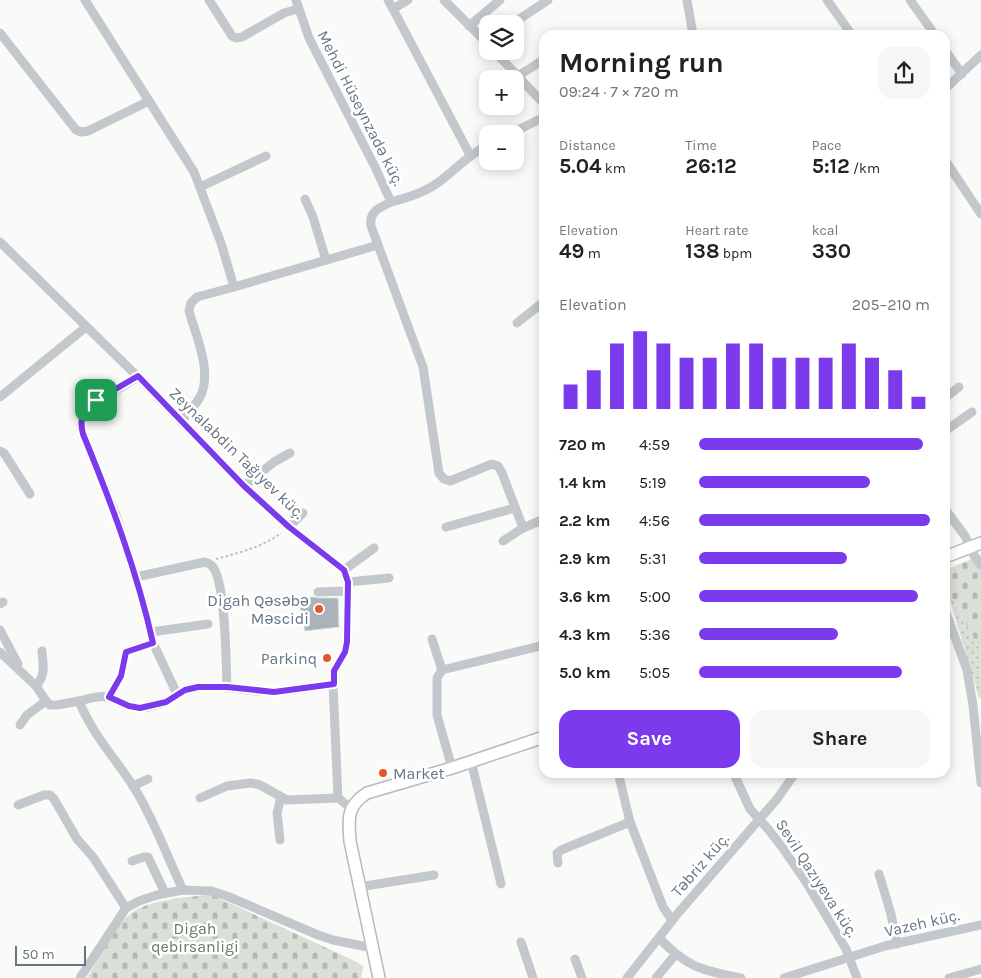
<!DOCTYPE html>
<html lang="en">
<head>
<meta charset="utf-8">
<style>
	body { margin:0; font-family:Karla,sans-serif; background:#f6f6f6; color:#222; height:100vh; display:flex; flex-direction:column; font-size:19px; white-space:nowrap }
	* { box-sizing:border-box; margin:0 }
	p { font-size:16px; color:#767676 }
	.icon { flex:none; width:28px; height:28px; fill:none; stroke:currentColor; stroke-width:2; stroke-linecap:round; stroke-linejoin:round }
	.map { position:relative; flex:1; overflow:hidden }
	.sheet { position:absolute; left:539px; top:30px; width:411px; height:748px; display:flex; flex-direction:column; background:#fff; border-radius:15px; box-shadow:0 2px 12px #0003 }
	.sheet>* { flex:none }
	.fabs { position:absolute; left:479px; top:15px; display:grid; gap:10px }
	.fabs a { display:grid; place-items:center; width:45px; height:45px; border-radius:10px; background:#fff; box-shadow:0 2px 12px #0003; font-size:25px }
	.scale { position:absolute; left:15px; bottom:12px; width:71px; box-sizing:border-box; padding-left:5px; border:2px solid #657683; border-top:0; font-size:14px; line-height:18px; white-space:nowrap; color:#657683; -webkit-text-stroke:4px #fff; paint-order:stroke }
	.pin { position:absolute; display:grid; place-items:center; width:42px; height:42px; color:#fff; margin:-21px; border-radius:10px; box-shadow:0 2px 8px #0006 }
	.round { display:grid; place-items:center; flex:none; width:52px; height:52px; border-radius:15px; background:#f6f6f6 }
	.overview { display:flex; align-items:center; justify-content:space-between; height:85px; padding:0 20px }
	h1 { font-size:28px; font-weight:700; line-height:38px }
	.stats { display:grid; grid-template-columns:repeat(3,1fr); gap:8px; height:85px; padding:5px 20px }
	.stats div { display:grid; align-content:center }
	.stats b { font-size:21px; font-weight:700 }
	.stats small { font-size:14px; font-weight:400 }
	.stats p { font-size:14px }
	.chart { height:140px; padding:10px 20px }
	.chart p { display:flex; justify-content:space-between }
	.chart svg { width:100%; height:90px; margin-top:5px; stroke:#7c3aed; stroke-width:6 }
	.primary-button { display:flex; gap:10px; margin-top:auto; padding:10px 20px }
	.primary-button a { flex:1; height:58px; border-radius:15px; background:#7c3aed; color:#fff; font-size:20px; font-weight:700; line-height:58px; text-align:center }
	.primary-button a+a { background:#f6f6f6; color:#222 }
	ul { padding:0 20px; list-style:none; font-size:16px }
	li { display:grid; grid-template-columns:80px 60px 1fr; align-items:center; height:38px }
	li i { height:12px; border-radius:6px; background:#7c3aed }
	.map>svg:first-child { display:block }
</style>
</head>
<body>
<div class="map">
<svg width="981" height="978" viewBox="0 0 981 978">
	<defs>
		<pattern id="grass-dots" width="8" height="8" patternUnits="userSpaceOnUse" patternTransform="scale(1.25)"><rect width="8" height="8" fill="#dadfd7"/><path d="M2 2h.1M6 6h.1" fill="none" stroke="#b4b9b4" stroke-width="1.8" stroke-linecap="round"/></pattern>
		<pattern id="cemetery-stones" width="16" height="16" patternUnits="userSpaceOnUse" patternTransform="scale(1.25)"><rect width="16" height="16" fill="#dadfd7"/><path d="M2 7V4a2 2 0 0 1 4 0v3zM10 15v-3a2 2 0 0 1 4 0v3z" fill="#b4b9b4"/></pattern>
	</defs>
	<rect width="100%" height="100%" fill="#fafaf8"/>
	<!-- grass -->
	<path fill="url(#grass-dots)" d="M947 590 981 651V698H979Z"/>
	<!-- cemetery -->
	<g fill="url(#cemetery-stones)">
		<path d="M981 555V651L945 586V570Z"/>
		<path d="M212 895 357 962 363 966 361 978H87C100 957 111 930 130 914 146 900 191 896 212 895Z"/>
	</g>
	<!-- building -->
	<path fill="#aab3b9" stroke="#dcdcda" d="M314 597 318 598H338L339 627 305 631 298 598Z"/>
	<g fill="none" stroke-linecap="round" stroke-linejoin="round">
		<!-- major casing -->
		<g stroke="#b5babe" stroke-width="14">
			<g id="major">
				<path d="M945 557 981 543"/>
				<path d="M379 978 350 841C348 818 347 806 367 793L452 768 544 737"/>
			</g>
		</g>
		<!-- path -->
		<g stroke="#bbbfc2" stroke-width="2" stroke-dasharray="2.5 2.5" stroke-linecap="butt">
			<path d="M216 559C238 553 263 547 281 533"/>
			<path d="M114 689 121 676 125 661"/>
		</g>
		<!-- minor -->
		<g stroke="#c3c8cc" stroke-width="9">
			<path d="M85 0 194 172 221 243 234 287 197 297 191 303 189 311C196 336 213 373 200 397 195 406 187 414 181 422"/>
			<path d="M209 0 232 36 236 38 242 37 284 13 298 9"/>
			<path d="M296 0 309 38 375 167 391 202C379 208 369 211 371 226L423 367 439 473 444 479 450 481 492 464 498 466 502 473 523 528 544 519"/>
			<path d="M388 0 393 9 408 0"/>
			<path d="M444 0 488 44"/>
			<path d="M687 0 693 35"/>
			<path d="M827 0 852 35"/>
			<path d="M910 0 935 35"/>
			<path d="M393 9 470 155"/>
			<path d="M512 24 548 0"/>
			<path d="M469 26 500 0"/>
			<path d="M0 33 76 130 81 132 88 131 149 101"/>
			<path d="M945 50 962 74"/>
			<path d="M494 51 544 104"/>
			<path d="M518 76 543 60"/>
			<path d="M945 89 981 55"/>
			<path d="M510 134 544 117"/>
			<path d="M945 160 981 214"/>
			<path d="M200 187 266 156"/>
			<path d="M305 199 313 217 326 260"/>
			<path d="M391 202C410 197 429 191 444 178 459 166 470 154 488 145"/>
			<path d="M0 242 138 377 244 486 289 527 344 570 348 582 347 642 345 652 335 671 333 684 338 798 351 808"/>
			<path d="M234 287 378 245"/>
			<path d="M517 323 542 303"/>
			<path d="M138 377 122 387 96 400 86 408 82 415 81 428 116 515 136 577 153 643 177 694C208 679 240 692 272 692 293 691 313 687 333 684"/>
			<path d="M0 397 86 327"/>
			<path d="M945 398 959 387"/>
			<path d="M945 431 972 412"/>
			<path d="M0 451 4 453 30 494"/>
			<path d="M244 486 274 462 290 453"/>
			<path d="M945 509 965 536 973 554 981 565"/>
			<path d="M289 527 303 513"/>
			<path d="M446 527 515 508"/>
			<path d="M503 541 523 528"/>
			<path d="M344 570 374 548"/>
			<path d="M136 577 205 562C207 563 210 564 212 566 226 580 226 664 227 687"/>
			<path d="M348 582 389 578"/>
			<path d="M318 592 348 591"/>
			<path d="M0 604 3 602"/>
			<path d="M945 610 967 670 973 705 981 783"/>
			<path d="M0 630 18 664 16 667"/>
			<path d="M151 632 208 624"/>
			<path d="M432 639 442 670"/>
			<path d="M0 652 36 686 46 701 50 705H57L79 701C92 734 116 759 135 789 154 820 167 856 183 890"/>
			<path d="M126 652 153 643"/>
			<path d="M36 686C46 675 43 665 42 651"/>
			<path d="M79 701C88 699 98 695 107 697 115 698 121 704 129 706 145 711 165 704 177 694"/>
			<path d="M20 725 27 715 46 701"/>
			<path d="M471 761 501 884"/>
			<path d="M452 768 437 715V678L442 670 544 645"/>
			<path d="M618 772 630 822 663 907 672 920"/>
			<path d="M733 772 750 809 768 829 782 847 806 882 840 939 846 949 857 978"/>
			<path d="M133 786 148 779"/>
			<path d="M200 798 227 786 251 783 260 785 287 800 338 798"/>
			<path d="M18 805 44 795H50L54 799 77 839 93 857 126 908"/>
			<path d="M280 840 277 813 281 797"/>
			<path d="M132 861 144 857H148L165 893"/>
			<path d="M558 863 557 853 561 850 630 822"/>
			<path d="M879 874 891 914 897 944"/>
			<path d="M359 887 434 875"/>
			<path d="M659 938C688 968 701 970 741 978"/>
			<path d="M521 942 533 978"/>
			<path d="M575 959 582 978"/>
			<path d="M80 978 126 908 139 901 157 895 183 890 211 891 227 896 318 935 333 940 373 948"/>
			<path d="M627 978 679 912 777 799 796 772"/>
			<path d="M656 978 675 955"/>
			<path d="M784 978 885 946 981 925"/>
			<path d="M949 978 981 969"/>
		</g>
		<!-- major -->
		<use href="#major" stroke="#fff" stroke-width="11"/>
	</g>
	<g fill="none" stroke-linecap="round" stroke-linejoin="round">
		<!-- route casing -->
		<g stroke="#fff" stroke-width="10">
			<path id="route" d="M138 376 244 486 289 527 344 570 348 582 347 642 345 652 334 671V684L274 692 227 687H198L185 690 166 702 140 708 129 706 109 697 121 676 126 652 153 643C137 571 111 502 83 434 80 423 81 412 90 404Z"/>
		</g>
		<!-- route -->
		<use href="#route" stroke="#7c3aed" stroke-width="6"/>
	</g>
	<!-- markers -->
	<g fill="#e4572e" stroke="#fff" stroke-width="2">
		<circle cx="319" cy="609" r="5"/>
		<circle cx="327" cy="658" r="5"/>
		<circle cx="383" cy="773" r="5"/>
	</g>
	<g text-anchor="middle" dominant-baseline="central" stroke-width="5" stroke-linejoin="round" paint-order="stroke">
		<!-- street labels -->
		<g font-size="16" fill="#657683" stroke="#fff">
			<text transform="translate(361 108) rotate(63)">Mehdi Hüseynzadə küç.</text>
			<text transform="translate(237 453) rotate(44)">Zeynalabdin Tağıyev küç.</text>
			<text transform="translate(700 865) rotate(-49)">Təbriz küç.</text>
			<text transform="translate(817 878) rotate(57)">Sevil Qazıyeva küç.</text>
			<text transform="translate(922 923) rotate(-13)">Vazeh küç.</text>
		</g>
		<!-- poi labels -->
		<g font-size="16" fill="#657683" stroke="#fff" text-anchor="end">
			<text x="309" y="600">Digah Qəsəbə<tspan x="309" dy="18">Məscidi</tspan></text>
			<text x="317" y="658">Parkinq</text>
			<text x="393" y="773" text-anchor="start">Market</text>
		</g>
		<!-- park labels -->
		<g font-size="16" fill="#687a64" stroke="#fff">
			<text x="195" y="928">Digah<tspan x="195" dy="18">qebirsanligi</tspan></text>
		</g>
	</g>
</svg>
<div class="fabs">
<a><svg class="icon" aria-label="layers" viewBox="0 0 24 24"><path d="M12 4l9 5-9 5-9-5zM3 14l9 5 9-5"/></svg></a>
<a>+</a>
<a>−</a>
</div>
<div class="scale">50 m</div>
<div class="pin" style="left:96px;top:400px;background:#1e9e55"><svg class="icon" aria-label="arrive" viewBox="0 0 24 24"><path d="M6 21V4h12l-3 4 3 4H6"/></svg></div>
<section class="sheet">
<div class="overview"><div><h1>Morning run</h1><p>09:24 · 7 × 720 m</p></div><a class="round"><svg class="icon" aria-label="share" viewBox="0 0 24 24"><path d="M12 15V3M7 8l5-5 5 5M5 13v7h14v-7"/></svg></a></div>
<div class="stats">
<div><p>Distance</p><b>5.04<small> km</small></b></div>
<div><p>Time</p><b>26:12</b></div>
<div><p>Pace</p><b>5:12<small> /km</small></b></div>
</div>
<div class="stats">
<div><p>Elevation</p><b>49<small> m</small></b></div>
<div><p>Heart rate</p><b>138<small> bpm</small></b></div>
<div><p>kcal</p><b>330</b></div>
</div>
<div class="chart"><p><span>Elevation</span>205–210 m</p>
<svg viewBox="0 0 160 44" preserveAspectRatio="none"><path d="M5 44V32M15 44V25M25 44V12M35 44V6M45 44V12M55 44V19M65 44V19M75 44V12M85 44V12M95 44V19M105 44V19M115 44V19M125 44V12M135 44V19M145 44V25M155 44V38"/></svg>
</div>
<ul>
<li><b>720 m</b>4:59<i style="width:97%"></i></li>
<li><b>1.4 km</b>5:19<i style="width:74%"></i></li>
<li><b>2.2 km</b>4:56<i style="width:100%"></i></li>
<li><b>2.9 km</b>5:31<i style="width:64%"></i></li>
<li><b>3.6 km</b>5:00<i style="width:95%"></i></li>
<li><b>4.3 km</b>5:36<i style="width:60%"></i></li>
<li><b>5.0 km</b>5:05<i style="width:88%"></i></li>
</ul>
<div class="primary-button"><a>Save</a><a>Share</a></div>
</section>
</div>
</body>
</html>
